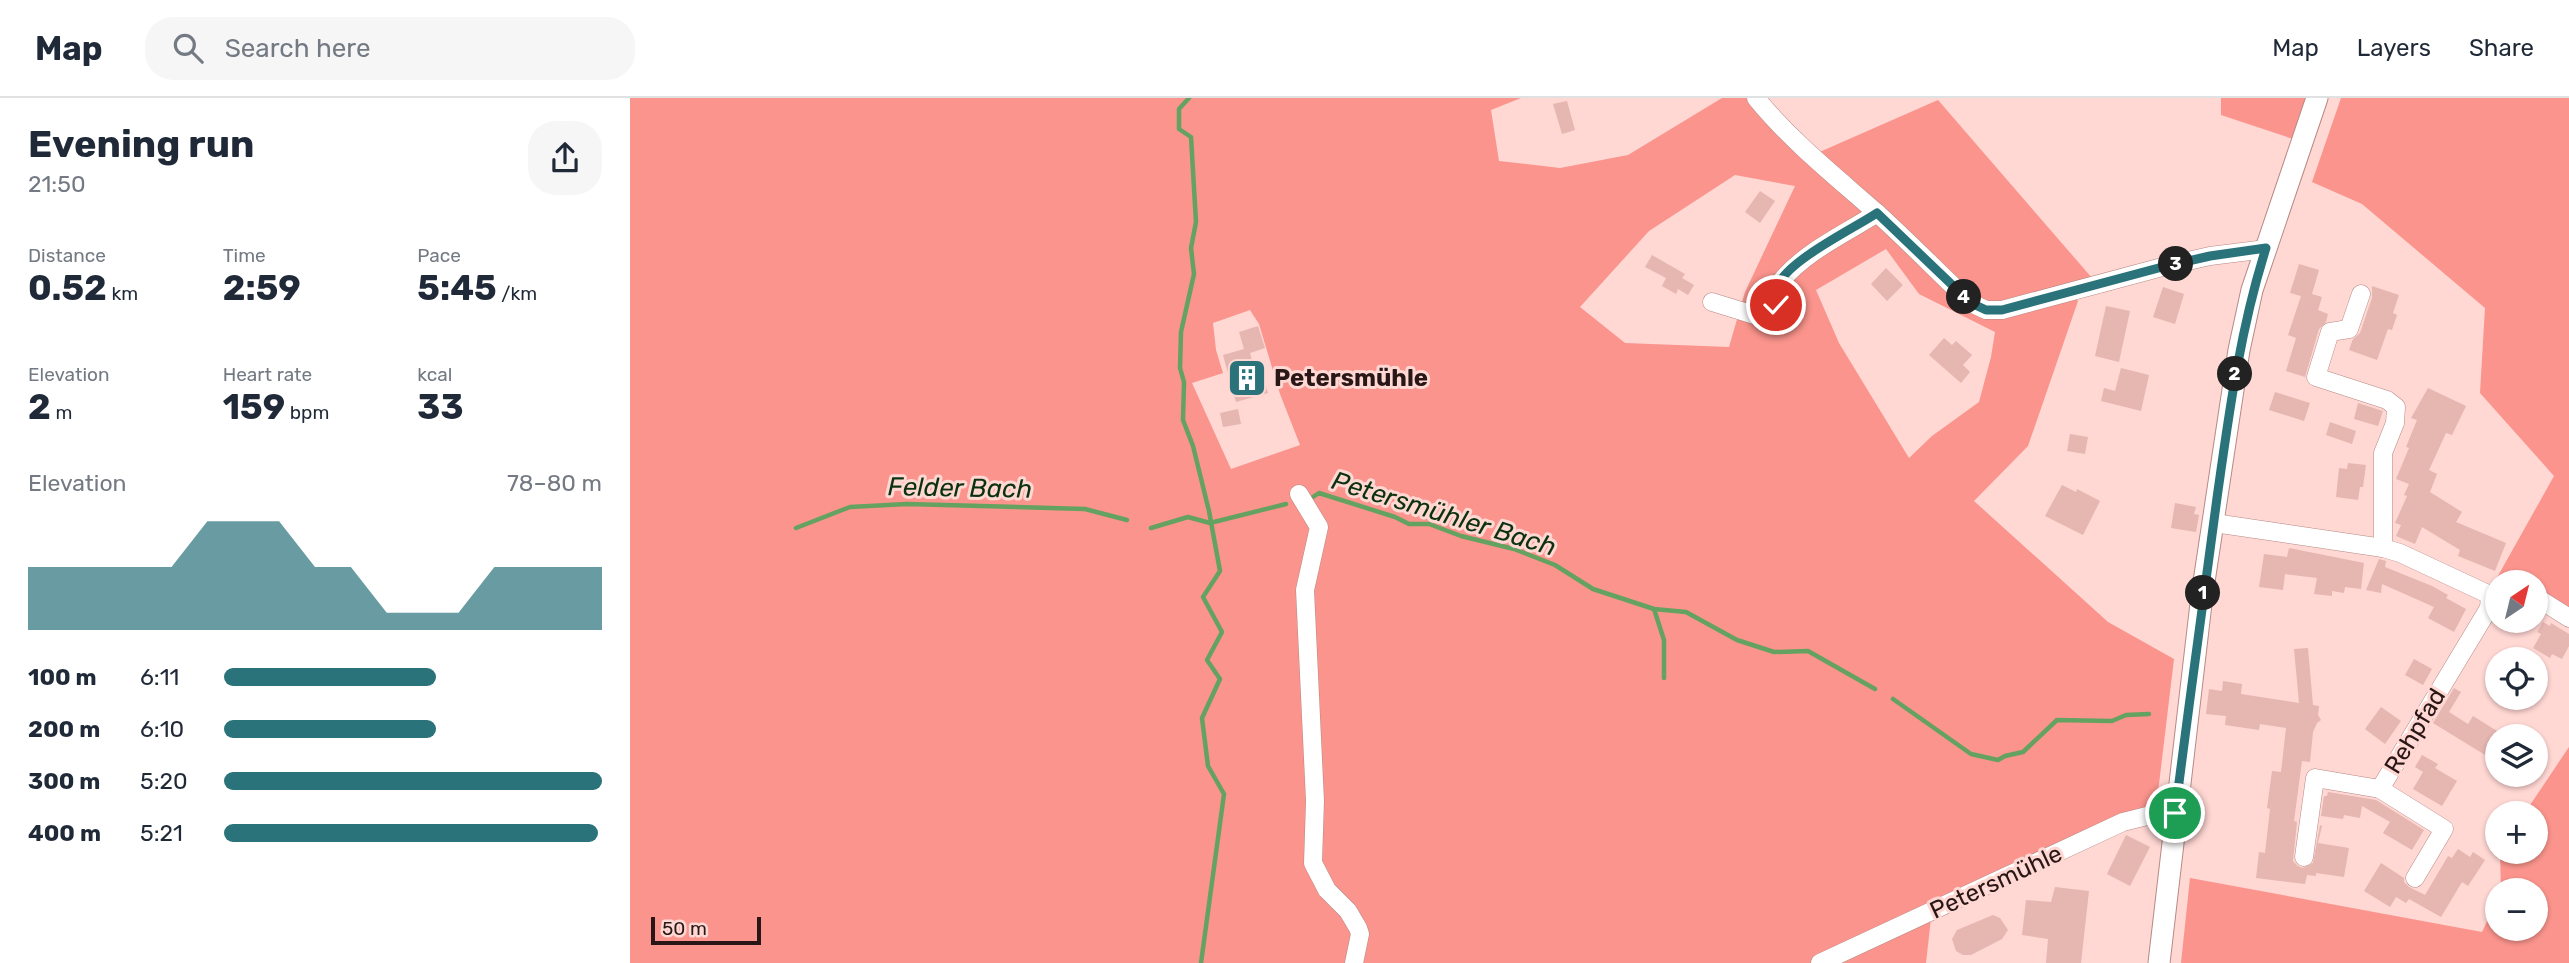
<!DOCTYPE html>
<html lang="en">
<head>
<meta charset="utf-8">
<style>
	body { margin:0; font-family:Rubik,sans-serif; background:#f6f6f7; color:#1f2937; height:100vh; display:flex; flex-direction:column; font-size:26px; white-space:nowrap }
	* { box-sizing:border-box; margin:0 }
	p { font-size:23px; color:#747a83 }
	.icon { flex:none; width:38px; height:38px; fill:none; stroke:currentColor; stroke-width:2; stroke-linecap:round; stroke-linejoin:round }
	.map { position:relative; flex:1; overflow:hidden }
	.details { display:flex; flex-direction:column; background:#fff; width:630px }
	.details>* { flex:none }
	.needle { width:46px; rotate:35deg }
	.controls { position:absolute; left:1855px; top:472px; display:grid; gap:14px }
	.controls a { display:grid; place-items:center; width:63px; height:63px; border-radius:50%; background:#fff; box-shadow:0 2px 5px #0004; font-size:35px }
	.scale { position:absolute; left:21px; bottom:18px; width:110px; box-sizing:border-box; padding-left:7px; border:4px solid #281716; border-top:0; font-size:19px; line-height:24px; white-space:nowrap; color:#281716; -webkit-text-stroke:5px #ffd7d3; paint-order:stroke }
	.pin { position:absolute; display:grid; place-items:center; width:60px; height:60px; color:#fff; margin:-30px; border:4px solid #fff; border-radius:50%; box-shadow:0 2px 7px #0007 }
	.km { position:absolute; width:35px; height:35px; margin:-18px; border-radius:50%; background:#222; color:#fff; font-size:19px; line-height:35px; text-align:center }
	.round { display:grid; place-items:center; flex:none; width:74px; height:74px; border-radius:28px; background:#f6f6f7 }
	.summary { display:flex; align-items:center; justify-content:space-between; height:119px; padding:0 28px }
	h1 { font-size:38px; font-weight:700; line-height:52px }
	.metrics { display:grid; grid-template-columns:repeat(3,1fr); gap:10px; height:119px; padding:7px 28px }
	.metrics div { display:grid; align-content:center }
	.metrics b { font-size:35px; font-weight:700 }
	.metrics small { font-size:19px; font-weight:400 }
	.metrics p { font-size:19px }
	.chart { height:196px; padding:14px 28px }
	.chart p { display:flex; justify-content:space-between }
	.chart svg { width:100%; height:126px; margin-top:7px; fill:#2a737b; opacity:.7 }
	ul { padding:0 28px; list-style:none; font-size:23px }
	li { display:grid; grid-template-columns:112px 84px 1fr; align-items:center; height:52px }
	li i { height:18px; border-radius:9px; background:#2a737b }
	header { display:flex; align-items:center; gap:42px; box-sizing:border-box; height:98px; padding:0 35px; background:#fff; border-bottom:2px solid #e0e1e3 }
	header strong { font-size:33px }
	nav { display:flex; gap:38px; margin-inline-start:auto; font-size:24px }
	.search { width:490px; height:63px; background:#f6f6f7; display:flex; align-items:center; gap:18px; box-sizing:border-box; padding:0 24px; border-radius:28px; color:#747a83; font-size:26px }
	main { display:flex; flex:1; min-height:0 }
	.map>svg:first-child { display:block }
</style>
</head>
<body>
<header>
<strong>Map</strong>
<div class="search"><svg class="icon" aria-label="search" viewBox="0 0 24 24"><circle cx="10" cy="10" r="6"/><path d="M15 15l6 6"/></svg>Search here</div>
<nav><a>Map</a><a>Layers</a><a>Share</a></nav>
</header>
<main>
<section class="details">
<div class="summary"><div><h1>Evening run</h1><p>21:50</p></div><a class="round"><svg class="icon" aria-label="share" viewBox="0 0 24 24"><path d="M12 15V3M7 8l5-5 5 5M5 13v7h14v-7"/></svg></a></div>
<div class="metrics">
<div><p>Distance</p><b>0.52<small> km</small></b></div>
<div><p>Time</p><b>2:59</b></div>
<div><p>Pace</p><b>5:45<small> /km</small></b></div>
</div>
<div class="metrics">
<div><p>Elevation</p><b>2<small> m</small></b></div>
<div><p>Heart rate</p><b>159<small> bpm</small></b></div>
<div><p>kcal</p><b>33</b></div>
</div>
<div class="chart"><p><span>Elevation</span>78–80 m</p>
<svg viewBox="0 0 160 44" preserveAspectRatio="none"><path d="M0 44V22L10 22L20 22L30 22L40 22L50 6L60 6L70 6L80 22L90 22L100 38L110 38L120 38L130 22L140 22L150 22L160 22V44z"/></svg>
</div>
<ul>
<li><b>100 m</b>6:11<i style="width:56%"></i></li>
<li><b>200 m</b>6:10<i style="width:56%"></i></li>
<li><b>300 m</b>5:20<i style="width:100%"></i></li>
<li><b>400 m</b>5:21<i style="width:99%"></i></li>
</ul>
</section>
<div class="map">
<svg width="1939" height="865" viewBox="0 0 1939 865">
	<rect width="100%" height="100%" fill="#ffd7d3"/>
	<!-- green -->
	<g fill="#fa948c" fill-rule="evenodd">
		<path d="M0 0H891L861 12 869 63 930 70 998 57 1092 0H1122L1339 210 1444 199 1448 203 1398 348 1344 403 1478 524 1544 561 1526 711 1487 717 1302 811 1296 865H0ZM1105 77 1165 88 1115 194 1099 249 995 245 950 209 1019 133ZM1256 151 1289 196 1365 234 1361 259 1349 304 1302 338 1279 360 1209 245 1186 192ZM620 212 629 226 650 296 670 347 601 371 562 285 593 275 586 252 583 225Z"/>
		<path d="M1591 0H1677L1663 41 1591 17Z"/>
		<path d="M1711 0H1939V514L1906 493V485H1864L1924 378 1850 295 1855 210 1732 106 1682 84Z"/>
		<path d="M1308 2 1462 180 1356 212 1185 56Z"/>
		<path d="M1939 649V865H1551L1560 780 1852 834 1867 802V831H1906V793H1871L1870 754H1906V716H1894Z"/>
	</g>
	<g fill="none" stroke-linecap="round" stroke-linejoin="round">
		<!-- stream -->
		<g stroke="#64a261" stroke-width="4.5">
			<path d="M559 0 549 11V31L561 39 566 124 561 150 564 176 551 234 550 270 554 284 553 322 563 348 579 413 590 473 573 499 592 534 577 562 590 581 572 620 578 668 594 696 571 865"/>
			<path d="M680 401 689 395 765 419 779 426H799L831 438 884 451 925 467 963 491 1024 511 1056 514 1107 542 1144 554 1178 553 1245 591"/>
			<path d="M166 430 220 409 277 406 455 411 497 422"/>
			<path d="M521 430 558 419 580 425 656 406"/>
			<path d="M1024 511 1034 542V580"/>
			<path d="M1263 601 1341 656 1368 662 1375 658 1393 654 1427 622 1482 623 1496 617 1519 616"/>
		</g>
	</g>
	<!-- building -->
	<g fill="#e6b6b1">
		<path d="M937 3 945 32 932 36 923 6Z"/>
		<path d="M1130 93 1145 103 1130 125 1115 114Z"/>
		<path d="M1022 157 1055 176 1052 180 1064 187 1058 197 1048 191 1046 196 1032 188 1036 180 1015 169Z"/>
		<path d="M1669 166 1689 172 1682 196 1692 199 1688 212 1698 216 1696 224 1689 231 1675 279 1656 273 1666 240 1658 237 1671 198 1660 195Z"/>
		<path d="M1256 170 1273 187 1257 203 1241 186Z"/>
		<path d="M1742 188 1769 197 1763 215 1767 217 1762 232 1758 231 1747 262 1719 252 1723 241 1730 235 1742 200Z"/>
		<path d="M1533 189 1554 196 1545 226 1523 219Z"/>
		<path d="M1476 208 1500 213 1489 264 1465 258Z"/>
		<path d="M628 228 635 250 620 255 626 277 632 275 638 295 606 304 593 257 614 251 609 234Z"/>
		<path d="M1314 240 1322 247 1326 243 1342 257 1333 267 1340 274 1331 285 1299 257Z"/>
		<path d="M1491 270 1519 277 1511 313 1471 303 1474 290 1485 293Z"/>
		<path d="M1798 290 1836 308 1822 337 1816 335 1799 372 1807 376 1800 394 1832 414 1826 424 1876 445 1865 473 1828 458 1830 452 1792 429 1785 446 1766 438 1771 427 1765 425 1777 398 1774 397 1779 386 1766 381 1779 350 1776 349 1787 322 1781 320Z"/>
		<path d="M1645 294 1680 305 1674 323 1639 312Z"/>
		<path d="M1728 305 1753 313 1748 328 1724 321Z"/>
		<path d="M608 311 611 326 593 329 590 315Z"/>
		<path d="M1700 324 1726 333 1722 346 1696 337Z"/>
		<path d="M1440 336 1458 339 1455 356 1437 353Z"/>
		<path d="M1718 365 1736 367 1733 389H1730L1728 402 1706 399 1709 370 1717 371Z"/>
		<path d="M1432 387 1446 394 1447 391 1470 403 1453 437 1415 418Z"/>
		<path d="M1545 405 1566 409 1564 416 1569 417 1566 434 1541 430Z"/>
		<path d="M1659 450 1734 465 1731 491 1715 489 1714 495 1702 493V498L1684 496 1687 480 1655 476 1653 492 1629 489 1634 456 1657 459Z"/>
		<path d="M1749 461 1756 463 1755 469 1802 488 1818 497 1816 500 1836 511 1824 534 1798 520 1804 509 1752 486 1751 495 1736 492Z"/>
		<path d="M1913 524 1920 528 1921 525 1939 536V548L1932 561 1922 556 1920 560 1903 550 1911 536 1907 534Z"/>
		<path d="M1678 550 1683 607 1689 608 1688 617 1691 622 1687 625 1683 634 1680 664 1672 663 1664 723 1667 724 1663 763 1668 768 1673 770 1683 765 1690 727 1692 728 1688 745 1719 750 1714 779 1686 775V778L1677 777 1675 786 1626 780 1629 754 1635 755 1640 711 1637 710 1642 673 1651 674 1656 630 1630 626 1629 632 1595 627 1596 618 1576 616 1579 591 1592 593 1593 583 1612 586 1611 596 1669 605 1664 551Z"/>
		<path d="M1784 561 1802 571 1793 587 1775 577Z"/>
		<path d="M1824 590 1831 594 1819 614 1838 626 1843 618 1867 633V648L1860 660 1803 625Z"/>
		<path d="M1751 609 1771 623 1755 646 1735 631Z"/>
		<path d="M1792 657 1808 666 1805 670 1827 683 1812 708 1783 691 1793 674 1785 669Z"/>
		<path d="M1698 694 1746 702 1794 732 1782 752 1753 735 1760 724 1732 708 1730 720 1714 717 1713 721 1691 718 1694 698H1697Z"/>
		<path d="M1496 737 1520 749 1500 788 1477 776Z"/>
		<path d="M1828 751 1840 759 1843 754 1855 762 1838 788 1832 784 1811 819 1779 801 1776 805 1766 799 1760 809 1734 793 1751 765 1774 780V784L1779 789 1795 797 1818 758 1822 760Z"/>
		<path d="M1425 789 1459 793 1451 865H1416L1418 841 1392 837 1396 802 1421 804Z"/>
		<path d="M1363 817 1370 820 1378 832 1372 841 1341 857H1333L1326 853 1322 841 1327 832Z"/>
	</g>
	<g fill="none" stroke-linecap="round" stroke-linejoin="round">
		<!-- minor casing -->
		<g stroke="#b78985" stroke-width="19">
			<g id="minor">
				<path d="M1126 0C1162 44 1205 78 1247 115 1279 144 1309 175 1341 205L1356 212H1372L1536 168 1580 158 1636 151"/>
				<path d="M1731 196 1719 231 1700 234 1686 279 1757 302 1766 309 1765 325 1753 355V450"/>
				<path d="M1082 204 1134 220C1153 205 1140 195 1152 182 1176 153 1215 136 1247 115"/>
				<path d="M669 396 689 429 675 492 685 703 683 765 697 792 718 813 728 830 730 836 724 865"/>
				<path d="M1584 425 1753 450 1770 455 1860 497 1859 510 1750 691 1814 731 1785 780"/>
				<path d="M1906 499 1939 520"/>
				<path d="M1674 759 1685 680 1750 691"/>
				<path d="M1190 865 1493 724 1521 717 1545 715"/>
			</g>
		</g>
		<!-- major casing -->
		<g stroke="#b78985" stroke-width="23">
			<path id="major" d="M1529 865 1572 497 1609 252 1622 192 1687 0"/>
		</g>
		<!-- minor -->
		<use href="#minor" stroke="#fff" stroke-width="18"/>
		<!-- major -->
		<use href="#major" stroke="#fff" stroke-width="21"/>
	</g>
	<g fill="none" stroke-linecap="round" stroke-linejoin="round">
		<!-- route casing -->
		<g stroke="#fff" stroke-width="14">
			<path id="route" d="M1146 207C1146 200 1145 192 1149 185 1163 160 1221 132 1247 115L1341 205 1356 212H1372L1536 168 1580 158 1636 150C1610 232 1599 315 1587 400 1572 505 1559 610 1545 715"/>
		</g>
		<!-- route -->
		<use href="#route" stroke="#2a737b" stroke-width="9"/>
	</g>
	<!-- icons -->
	<defs>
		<g id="building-square" transform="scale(2.0125)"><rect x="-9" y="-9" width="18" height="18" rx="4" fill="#2a737b" stroke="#ffd7d3"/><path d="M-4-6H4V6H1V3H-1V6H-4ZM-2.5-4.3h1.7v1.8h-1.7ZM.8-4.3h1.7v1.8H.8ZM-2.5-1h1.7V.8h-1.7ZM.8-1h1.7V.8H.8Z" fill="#fff"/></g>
	</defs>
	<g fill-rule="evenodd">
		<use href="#building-square" x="617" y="280"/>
	</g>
	<g text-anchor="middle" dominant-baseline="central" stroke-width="6" stroke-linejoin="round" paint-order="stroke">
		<!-- poi labels -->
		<g font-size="24" font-weight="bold" fill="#281716" stroke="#ffd7d3" text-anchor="start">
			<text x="644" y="280">Petersmühle</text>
		</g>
		<!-- street labels -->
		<g font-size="24" fill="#281716" stroke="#ffd7d3">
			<text transform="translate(1785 633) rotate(-59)">Rehpfad</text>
			<text transform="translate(1366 784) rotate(-25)">Petersmühle</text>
		</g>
		<!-- water labels -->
		<g font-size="26" font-style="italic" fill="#0b320f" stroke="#ffd7d3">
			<text transform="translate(330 390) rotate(1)">Felder Bach</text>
			<text transform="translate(814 416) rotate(17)">Petersmühler Bach</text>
		</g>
	</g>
</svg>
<div class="controls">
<a><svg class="needle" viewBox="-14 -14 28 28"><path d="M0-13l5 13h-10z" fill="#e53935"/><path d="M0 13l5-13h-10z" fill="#747a83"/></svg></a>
<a><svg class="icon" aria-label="locate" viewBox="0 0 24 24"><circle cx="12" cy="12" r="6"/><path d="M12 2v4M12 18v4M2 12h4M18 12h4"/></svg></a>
<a><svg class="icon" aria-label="layers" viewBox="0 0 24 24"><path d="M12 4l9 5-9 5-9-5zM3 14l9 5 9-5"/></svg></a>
<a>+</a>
<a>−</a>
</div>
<div class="scale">50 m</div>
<div class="pin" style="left:1545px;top:715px;background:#1e9e55"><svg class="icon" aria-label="arrive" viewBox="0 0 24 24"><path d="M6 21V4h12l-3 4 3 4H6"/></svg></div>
<div class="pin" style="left:1146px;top:207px;background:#d93025"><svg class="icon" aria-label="check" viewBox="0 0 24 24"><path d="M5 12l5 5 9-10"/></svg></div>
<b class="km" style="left:1573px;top:495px">1</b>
<b class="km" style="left:1605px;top:276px">2</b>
<b class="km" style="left:1546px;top:166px">3</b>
<b class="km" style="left:1334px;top:199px">4</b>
</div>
</main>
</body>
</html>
